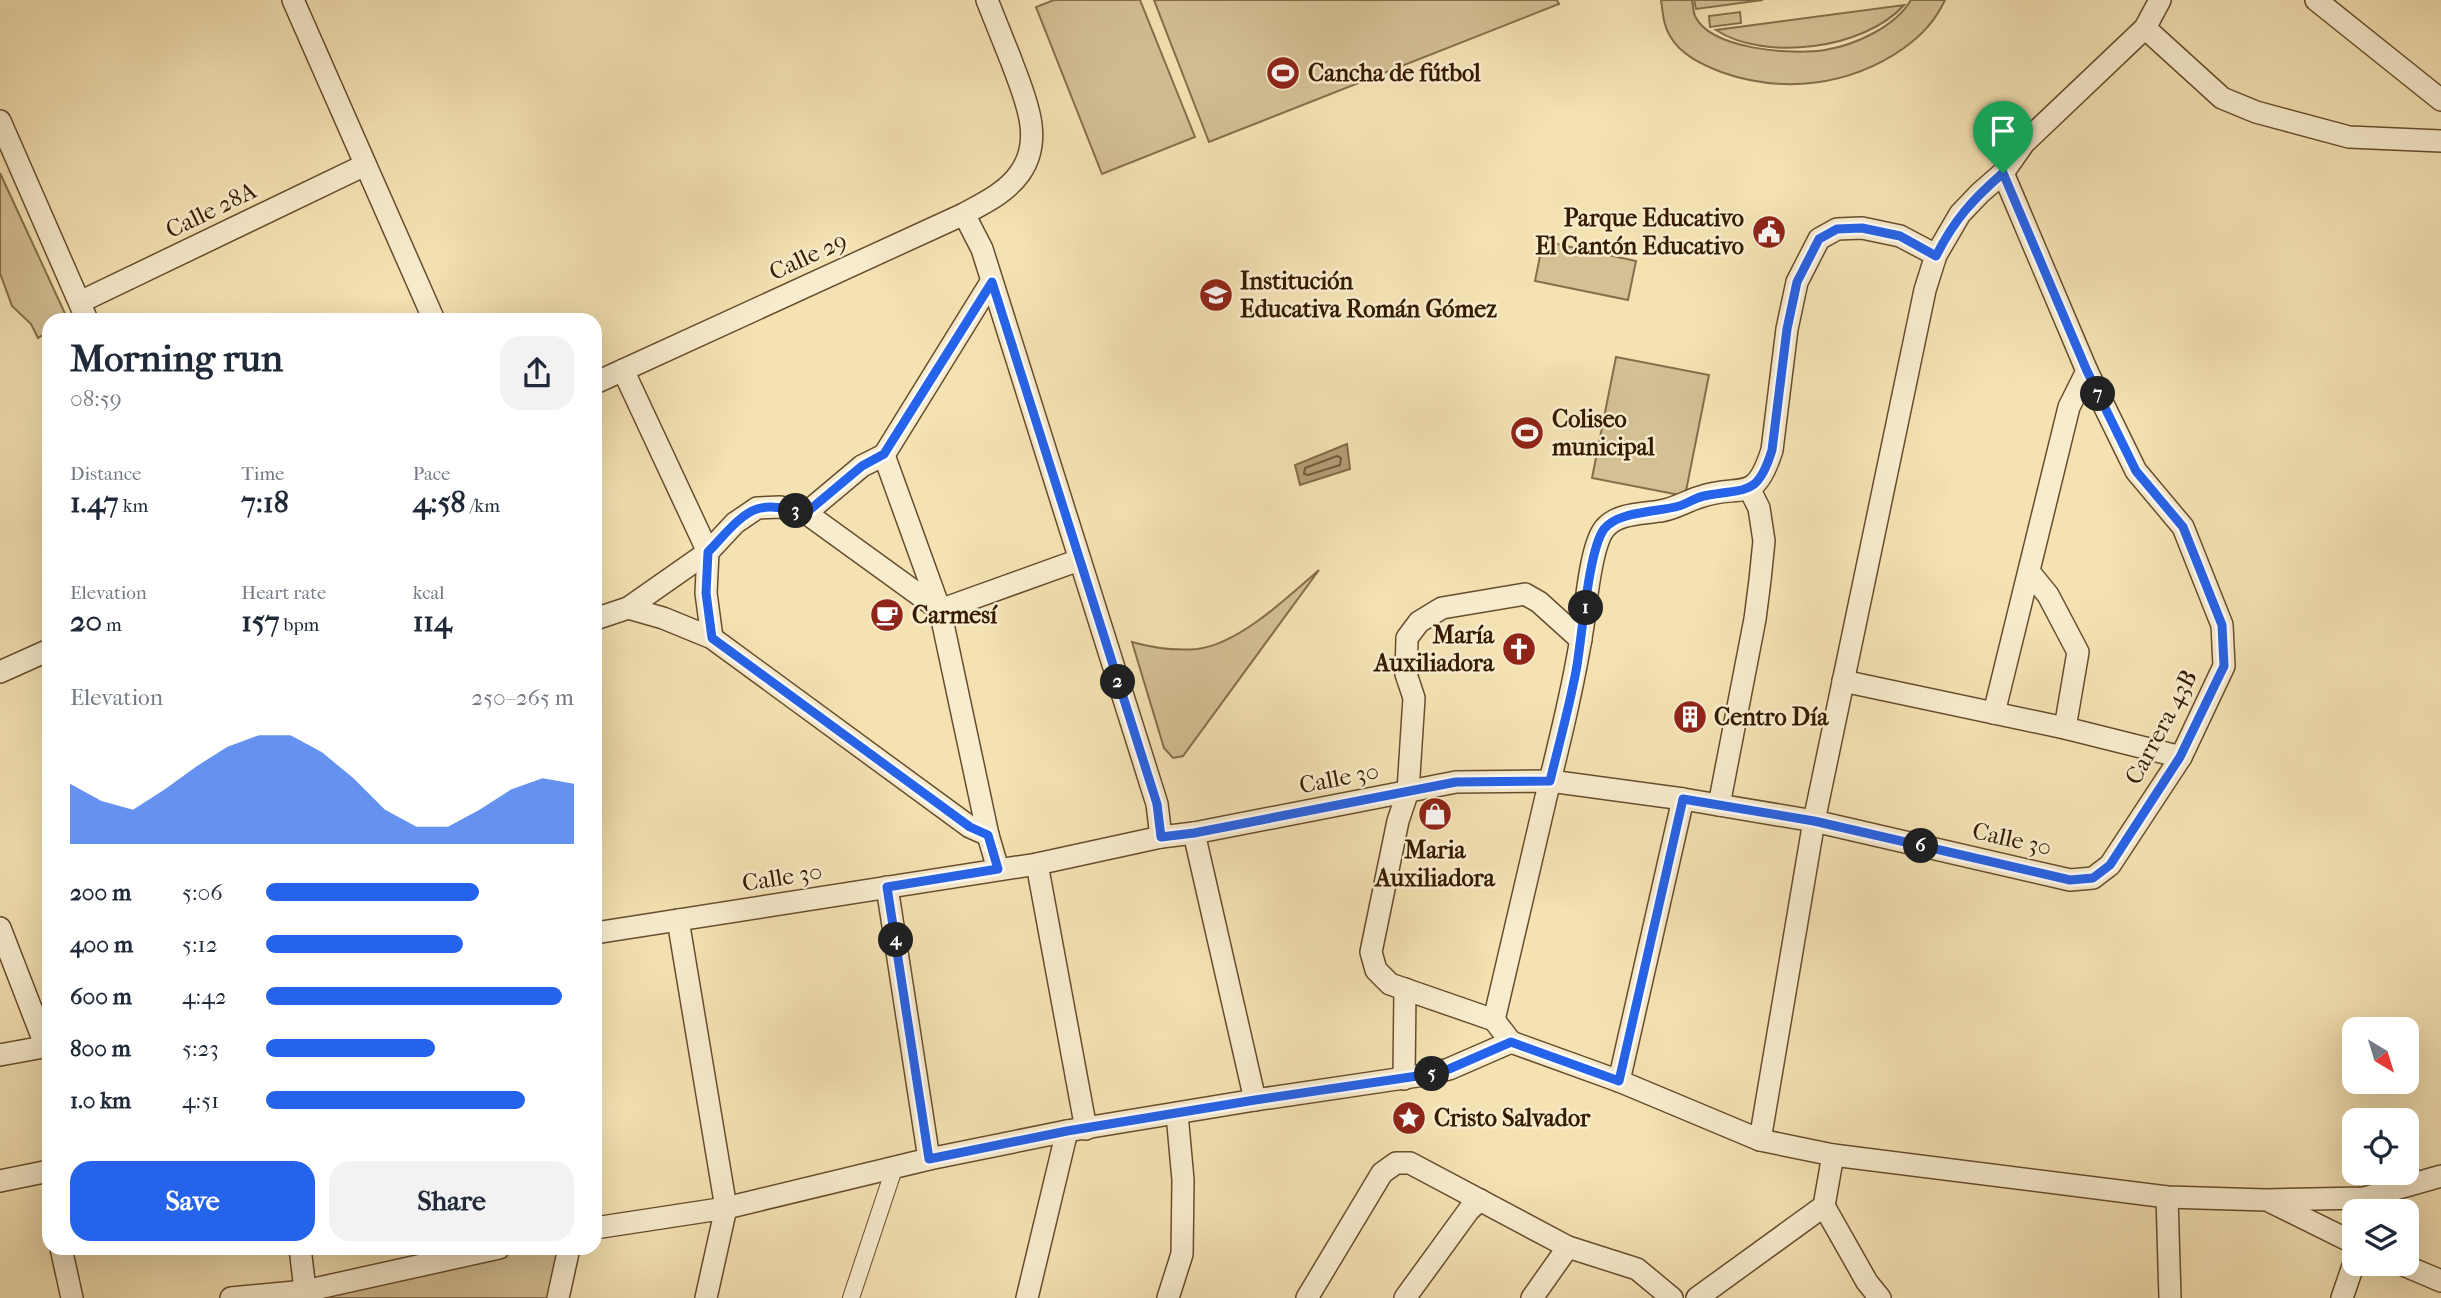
<!DOCTYPE html>
<html lang="en">
<head>
<meta charset="utf-8">
<style>
	body { margin:0; font-family:"IM FELL French Canon",serif; background:#f2f2f3; color:#1f2937; height:100vh; display:flex; flex-direction:column; font-size:26px; white-space:nowrap }
	* { box-sizing:border-box; margin:0 }
	p { font-size:23px; color:#747a83 }
	.icon { flex:none; width:38px; height:38px; fill:none; stroke:currentColor; stroke-width:2; stroke-linecap:round; stroke-linejoin:round }
	.map { position:relative; flex:1; overflow:hidden }
	.panel { position:absolute; left:42px; top:313px; width:560px; height:942px; display:flex; flex-direction:column; background:#fff; border-radius:21px; box-shadow:0 7px 28px #0002 }
	.panel>* { flex:none }
	.needle { width:46px; rotate:142deg }
	.buttons { position:absolute; left:2342px; top:1017px; display:grid; gap:14px }
	.buttons a { display:grid; place-items:center; width:77px; height:77px; border-radius:14px; background:#fff; box-shadow:0 7px 28px #0002; font-size:35px }
	.pin { position:absolute; display:grid; place-items:center; width:60px; height:60px; color:#fff; margin:-72px -30px; border-radius:50% 50% 50% 0; rotate:-45deg; box-shadow:0 0 7px #0007 }
	.pin .icon { rotate:45deg }
	.km { position:absolute; width:35px; height:35px; margin:-18px; border-radius:50%; background:#222; color:#fff; font-size:19px; line-height:35px; text-align:center }
	.round { display:grid; place-items:center; flex:none; width:74px; height:74px; border-radius:21px; background:#f2f2f3 }
	.headline { display:flex; align-items:center; justify-content:space-between; height:119px; padding:0 28px }
	h1 { font-size:38px; font-weight:800; line-height:52px }
	.metrics { display:grid; grid-template-columns:repeat(3,1fr); gap:10px; height:119px; padding:7px 28px }
	.metrics div { display:grid; align-content:center }
	.metrics b { font-size:30px; font-weight:800 }
	.metrics small { font-size:19px; font-weight:400 }
	.metrics p { font-size:19px }
	.chart { height:196px; padding:14px 28px }
	.chart p { display:flex; justify-content:space-between }
	.chart svg { width:100%; height:126px; margin-top:7px; fill:#2563eb; opacity:.7 }
	.button { display:flex; gap:14px; margin-top:auto; padding:14px 28px }
	.button a { flex:1; height:80px; border-radius:21px; background:#2563eb; color:#fff; font-size:28px; font-weight:800; line-height:80px; text-align:center }
	.button a+a { background:#f2f2f3; color:#1f2937 }
	ul { padding:0 28px; list-style:none; font-size:23px }
	li { display:grid; grid-template-columns:112px 84px 1fr; align-items:center; height:52px }
	li i { height:18px; border-radius:9px; background:#2563eb }
	.map>svg:first-child { display:block }
</style>
</head>
<body>
<div class="map">
<svg width="2441" height="1298" viewBox="0 0 2441 1298">
	<rect width="100%" height="100%" fill="#f4e2b3"/>
	<filter id="stains"><feTurbulence type="fractalNoise" baseFrequency=".00286" numOctaves="4"/><feColorMatrix values="0 0 0 0 .2 0 0 0 0 .09 0 0 0 0 .02 0 0 0 .5 -.17"/></filter>
	<radialGradient id="worn" r=".72"><stop offset=".6" stop-color="#630" stop-opacity="0"/><stop offset="1" stop-color="#630" stop-opacity=".3"/></radialGradient>
	<!-- green -->
	<g fill="#d4c095" stroke="#856e4a" stroke-width="2">
		<path d="M1054 0H1140L1195 137 1102 174 1036 7Z"/>
		<path d="M1154 0H1557L1559 4 1209 142Z"/>
		<path d="M1661 0H1692C1693 5 1693 11 1695 16 1711 50 1793 55 1825 50 1855 45 1895 27 1911 0H1945C1935 21 1923 34 1904 48 1850 86 1783 94 1721 72 1701 64 1681 55 1670 36 1663 25 1663 12 1661 0Z"/>
		<path d="M1694 0H1763L1696 9Z"/>
		<path d="M1904 5C1865 49 1765 62 1716 30Z"/>
		<path d="M1740 12 1741 23 1710 27 1709 16Z"/>
		<path d="M0 173 68 320H49V331L38 338 31 324 12 306 0 273Z"/>
		<path d="M1543 241 1636 261 1628 300 1535 281Z"/>
		<path d="M1616 357 1709 375 1685 496 1592 478Z"/>
		<path d="M1319 570 1183 756 1173 758 1164 748 1132 642C1153 648 1174 651 1197 649 1239 644 1288 597 1319 570Z"/>
		<path d="M516 1248H566L555 1298H309V1295Z"/>
	</g>
	<!-- water -->
	<path fill="#b39e76" stroke="#816a47" stroke-width="2" d="M1347 444 1350 469 1300 485 1295 465Z"/>
	<g fill="none" stroke-linecap="round" stroke-linejoin="round">
		<!-- shore -->
		<path stroke="#745c3b" stroke-width="2" d="M1337 456 1341 458 1340 465 1308 475 1304 474 1305 468Z"/>
		<!-- pedestrian casing -->
		<g stroke="#664d2d" stroke-width="18">
			<path id="pedestrian" d="M851 1298 895 1166"/>
		</g>
		<!-- minor casing -->
		<g stroke="#664d2d" stroke-width="24">
			<g id="minor">
				<path d="M293 0 434 320"/>
				<path d="M2316 0 2441 100"/>
				<path d="M2145 28 2222 98 2256 112 2349 137 2441 141"/>
				<path d="M0 121 87 320"/>
				<path d="M964 214 982 249 1157 804 1161 837"/>
				<path d="M80 302 365 165"/>
				<path d="M623 370 708 552 706 593 712 638"/>
				<path d="M595 383 964 214C984 203 1006 193 1020 173 1045 138 1024 96 1011 60 1003 40 995 20 987 0"/>
				<path d="M884 455 991 282"/>
				<path d="M806 513 862 466 884 455 940 610 988 835 998 869"/>
				<path d="M2030 573 2048 595 2078 652 2065 728"/>
				<path d="M628 608 708 552 735 523 757 508 780 507 806 513 940 610 1079 560"/>
				<path d="M595 619 628 608 663 618 712 638 970 827 988 835"/>
				<path d="M1581 640 1539 602 1525 594 1442 608 1419 622 1407 638 1406 674 1414 698 1408 791 1398 821 1371 952 1376 970 1390 984 1494 1020 1511 1042 1619 1081 1760 1140 1833 1155 2167 1197 2266 1200 2364 1198 2441 1176"/>
				<path d="M0 672 49 650"/>
				<path d="M1843 681 2065 728 2181 757"/>
				<path d="M1994 713 2069 407 2087 371"/>
				<path d="M1719 805 1755 619 1760 580 1764 541 1759 508 1749 488"/>
				<path d="M1194 833 1255 1100"/>
				<path d="M1037 864 1086 1129"/>
				<path d="M887 887 929 1159"/>
				<path d="M678 920 726 1208 706 1298"/>
				<path d="M0 928 46 1047"/>
				<path d="M595 933 1037 864 1161 837 1194 833 1456 782 1550 781 1683 799 1814 821 2070 880 2093 878 2110 865 2181 757 2224 666 2222 625 2183 527 2136 471 2087 371 2003 173"/>
				<path d="M1494 1020C1511 946 1529 871 1546 797 1560 740 1574 684 1583 626 1586 603 1591 544 1605 528 1618 513 1642 514 1660 511 1675 509 1686 501 1700 497 1741 482 1754 507 1772 450L1787 329 1797 282 1819 239 1837 229 1862 228 1900 236 1936 255"/>
				<path d="M0 1055 49 1046"/>
				<path d="M1404 1079 1405 989"/>
				<path d="M1619 1081 1683 799"/>
				<path d="M1760 1140 1814 821 1925 290 1936 255 1960 214 1980 193 2003 173 2024 143 2145 28 2160 0"/>
				<path d="M0 1181 49 1171"/>
				<path d="M2167 1197 2170 1298"/>
				<path d="M2271 1202 2354 1243"/>
				<path d="M1824 1206 1867 1282 1880 1298"/>
				<path d="M595 1228 726 1208 929 1159 1067 1131 1255 1100 1431 1074 1449 1069 1511 1042"/>
				<path d="M61 1248 72 1298"/>
				<path d="M300 1248 306 1298"/>
				<path d="M2401 1264 2441 1281"/>
				<path d="M231 1298 305 1291 499 1248"/>
				<path d="M558 1298 569 1248"/>
				<path d="M1027 1298 1067 1131"/>
				<path d="M1168 1298 1182 1254 1183 1180 1177 1114"/>
				<path d="M1307 1298 1382 1173 1396 1163H1410L1568 1247 1637 1269 1672 1298"/>
				<path d="M1405 1298 1469 1210 1480 1200"/>
				<path d="M1532 1298 1568 1247"/>
				<path d="M1697 1298 1824 1206 1833 1155"/>
				<path d="M2342 1298 2354 1263"/>
			</g>
		</g>
		<!-- pedestrian -->
		<use href="#pedestrian" stroke="#f8ecce" stroke-width="16"/>
		<!-- minor -->
		<use href="#minor" stroke="#f8ecce" stroke-width="21"/>
	</g>
	<g fill="none" stroke-linecap="round" stroke-linejoin="round">
		<!-- route casing -->
		<g stroke="#fff" stroke-width="14">
			<path id="route" d="M2003 173 2087 371 2136 471 2183 527 2222 625 2224 666 2180 757 2110 865 2093 878 2070 880 1814 821 1683 799 1619 1081 1511 1042 1449 1069 1431 1074 1255 1100 1067 1131 929 1159 887 887 998 869 988 835 970 827 712 638 706 593 708 552C721 539 740 514 757 509 773 504 791 510 806 513L862 466 884 454 992 282 1157 804 1161 837 1194 833 1456 782 1550 781C1559 744 1569 708 1576 671 1582 640 1588 551 1604 529 1618 511 1658 512 1679 506 1688 503 1695 498 1704 496 1745 487 1757 499 1772 450L1787 329 1797 282 1819 239 1837 229 1862 228 1900 236 1936 256C1954 220 1973 199 2003 173Z"/>
		</g>
		<!-- route -->
		<use href="#route" stroke="#2563eb" stroke-width="9"/>
	</g>
	<!-- icons -->
	<defs>
		<g id="stadium-disc" transform="scale(1.75)"><circle r="9.5" fill="#8f2418" stroke="#f8ecce"/><path d="M0-5a6.5 5 0 1 0 0 10a6.5 5 0 1 0 0-10ZM-3.5-1.8h7v3.6h-7Z" fill="#fff"/></g>
		<g id="civic-disc" transform="scale(1.75)"><circle r="9.5" fill="#8f2418" stroke="#f8ecce"/><path d="M-.6-6.5H3V-4.5H.6V-3L4-1V1h2V6H-6V1h2V-1L-.6-3ZM-1.2 2.5V6h2.4V2.5Z" fill="#fff"/></g>
		<g id="school-disc" transform="scale(1.75)"><circle r="9.5" fill="#8f2418" stroke="#f8ecce"/><path d="M0-5L7-2L0 1L-7-2ZM-4 1L0 2.5L4 1V4Q0 6-4 4Z" fill="#fff"/></g>
		<g id="cafe-disc" transform="scale(1.75)"><circle r="9.5" fill="#8f2418" stroke="#f8ecce"/><path d="M-5.5-4.5H6V0H3Q3 3.5 0 3.5H-2.5Q-5.5 3.5-5.5 0ZM3-3.2v2h1.7v-2ZM-6 4.5H4V6H-6Z" fill="#fff"/></g>
		<g id="church-disc" transform="scale(1.75)"><circle r="9.5" fill="#8f2418" stroke="#f8ecce"/><path d="M-1.2-6h2.4v3.5h3.3v2.4h-3.3V6h-2.4V-.1h-3.3v-2.4h3.3Z" fill="#fff"/></g>
		<g id="building-disc" transform="scale(1.75)"><circle r="9.5" fill="#8f2418" stroke="#f8ecce"/><path d="M-4-6H4V6H1V3H-1V6H-4ZM-2.5-4.3h1.7v1.8h-1.7ZM.8-4.3h1.7v1.8H.8ZM-2.5-1h1.7V.8h-1.7ZM.8-1h1.7V.8H.8Z" fill="#fff"/></g>
		<g id="shop-disc" transform="scale(1.75)"><circle r="9.5" fill="#8f2418" stroke="#f8ecce"/><path d="M-5-2.5h2.3a2.7 3.5 0 0 1 5.4 0H5L5.5 6h-11ZM-1.5-2.5h3a1.5 2.3 0 0 0-3 0Z" fill="#fff"/></g>
		<g id="sight-disc" transform="scale(1.75)"><circle r="9.5" fill="#8f2418" stroke="#f8ecce"/><path d="M0-6L1.8-2.2L6-1.7L2.9 1.2L3.7 5.4L0 3.3L-3.7 5.4L-2.9 1.2L-6-1.7L-1.8-2.2Z" fill="#fff"/></g>
	</defs>
	<g fill-rule="evenodd">
		<use href="#stadium-disc" x="1283" y="73"/>
		<use href="#civic-disc" x="1769" y="232"/>
		<use href="#school-disc" x="1216" y="295"/>
		<use href="#stadium-disc" x="1527" y="433"/>
		<use href="#cafe-disc" x="887" y="615"/>
		<use href="#church-disc" x="1519" y="649"/>
		<use href="#building-disc" x="1690" y="717"/>
		<use href="#shop-disc" x="1435" y="814"/>
		<use href="#sight-disc" x="1409" y="1118"/>
	</g>
	<g text-anchor="middle" dominant-baseline="central" stroke-width="5" stroke-linejoin="round" paint-order="stroke">
		<!-- poi labels -->
		<g font-size="24" font-weight="bold" fill="#361b00" stroke="#f8ecce" text-anchor="start">
			<text x="1308" y="73">Cancha de fútbol</text>
			<text x="1744" y="218" text-anchor="end">Parque Educativo<tspan x="1744" dy="28">El Cantón Educativo</tspan></text>
			<text x="1240" y="281">Institución<tspan x="1240" dy="28">Educativa Román Gómez</tspan></text>
			<text x="1552" y="419">Coliseo<tspan x="1552" dy="28">municipal</tspan></text>
			<text x="912" y="615">Carmesí</text>
			<text x="1494" y="635" text-anchor="end">María<tspan x="1494" dy="28">Auxiliadora</tspan></text>
			<text x="1714" y="717">Centro Día</text>
			<text x="1435" y="850" text-anchor="middle">Maria<tspan x="1435" dy="28">Auxiliadora</tspan></text>
			<text x="1434" y="1118">Cristo Salvador</text>
		</g>
		<!-- street labels -->
		<g font-size="24" fill="#361b00" stroke="#f8ecce">
			<text transform="translate(211 210) rotate(-26)">Calle 28A</text>
			<text transform="translate(808 256) rotate(-25)">Calle 29</text>
			<text transform="translate(2161 727) rotate(-62)">Carrera 43B</text>
			<text transform="translate(1339 778) rotate(-11)">Calle 30</text>
			<text transform="translate(2012 839) rotate(13)">Calle 30</text>
			<text transform="translate(782 877) rotate(-9)">Calle 30</text>
		</g>
	</g>
	<rect width="100%" height="100%" filter="url(#stains)"/>
	<rect width="100%" height="100%" fill="url(#worn)"/>
</svg>
<div class="buttons">
<a><svg class="needle" viewBox="-14 -14 28 28"><path d="M0-13l5 13h-10z" fill="#e53935"/><path d="M0 13l5-13h-10z" fill="#747a83"/></svg></a>
<a><svg class="icon" aria-label="locate" viewBox="0 0 24 24"><circle cx="12" cy="12" r="6"/><path d="M12 2v4M12 18v4M2 12h4M18 12h4"/></svg></a>
<a><svg class="icon" aria-label="layers" viewBox="0 0 24 24"><path d="M12 4l9 5-9 5-9-5zM3 14l9 5 9-5"/></svg></a>
</div>
<div class="pin" style="left:2003px;top:173px;background:#1e9e55"><svg class="icon" aria-label="arrive" viewBox="0 0 24 24"><path d="M6 21V4h12l-3 4 3 4H6"/></svg></div>
<b class="km" style="left:1586px;top:608px">1</b>
<b class="km" style="left:1118px;top:682px">2</b>
<b class="km" style="left:796px;top:511px">3</b>
<b class="km" style="left:896px;top:940px">4</b>
<b class="km" style="left:1432px;top:1074px">5</b>
<b class="km" style="left:1921px;top:846px">6</b>
<b class="km" style="left:2098px;top:394px">7</b>
<section class="panel">
<div class="headline"><div><h1>Morning run</h1><p>08:59</p></div><a class="round"><svg class="icon" aria-label="share" viewBox="0 0 24 24"><path d="M12 15V3M7 8l5-5 5 5M5 13v7h14v-7"/></svg></a></div>
<div class="metrics">
<div><p>Distance</p><b>1.47<small> km</small></b></div>
<div><p>Time</p><b>7:18</b></div>
<div><p>Pace</p><b>4:58<small> /km</small></b></div>
</div>
<div class="metrics">
<div><p>Elevation</p><b>20<small> m</small></b></div>
<div><p>Heart rate</p><b>157<small> bpm</small></b></div>
<div><p>kcal</p><b>114</b></div>
</div>
<div class="chart"><p><span>Elevation</span>250–265 m</p>
<svg viewBox="0 0 160 44" preserveAspectRatio="none"><path d="M0 44V23L10 29L20 32L30 25L40 17L50 10L60 6L70 6L80 12L90 21L100 32L110 38L120 38L130 32L140 25L150 21L160 23V44z"/></svg>
</div>
<ul>
<li><b>200 m</b>5:06<i style="width:69%"></i></li>
<li><b>400 m</b>5:12<i style="width:64%"></i></li>
<li><b>600 m</b>4:42<i style="width:96%"></i></li>
<li><b>800 m</b>5:23<i style="width:55%"></i></li>
<li><b>1.0 km</b>4:51<i style="width:84%"></i></li>
</ul>
<div class="button"><a>Save</a><a>Share</a></div>
</section>
</div>
</body>
</html>
